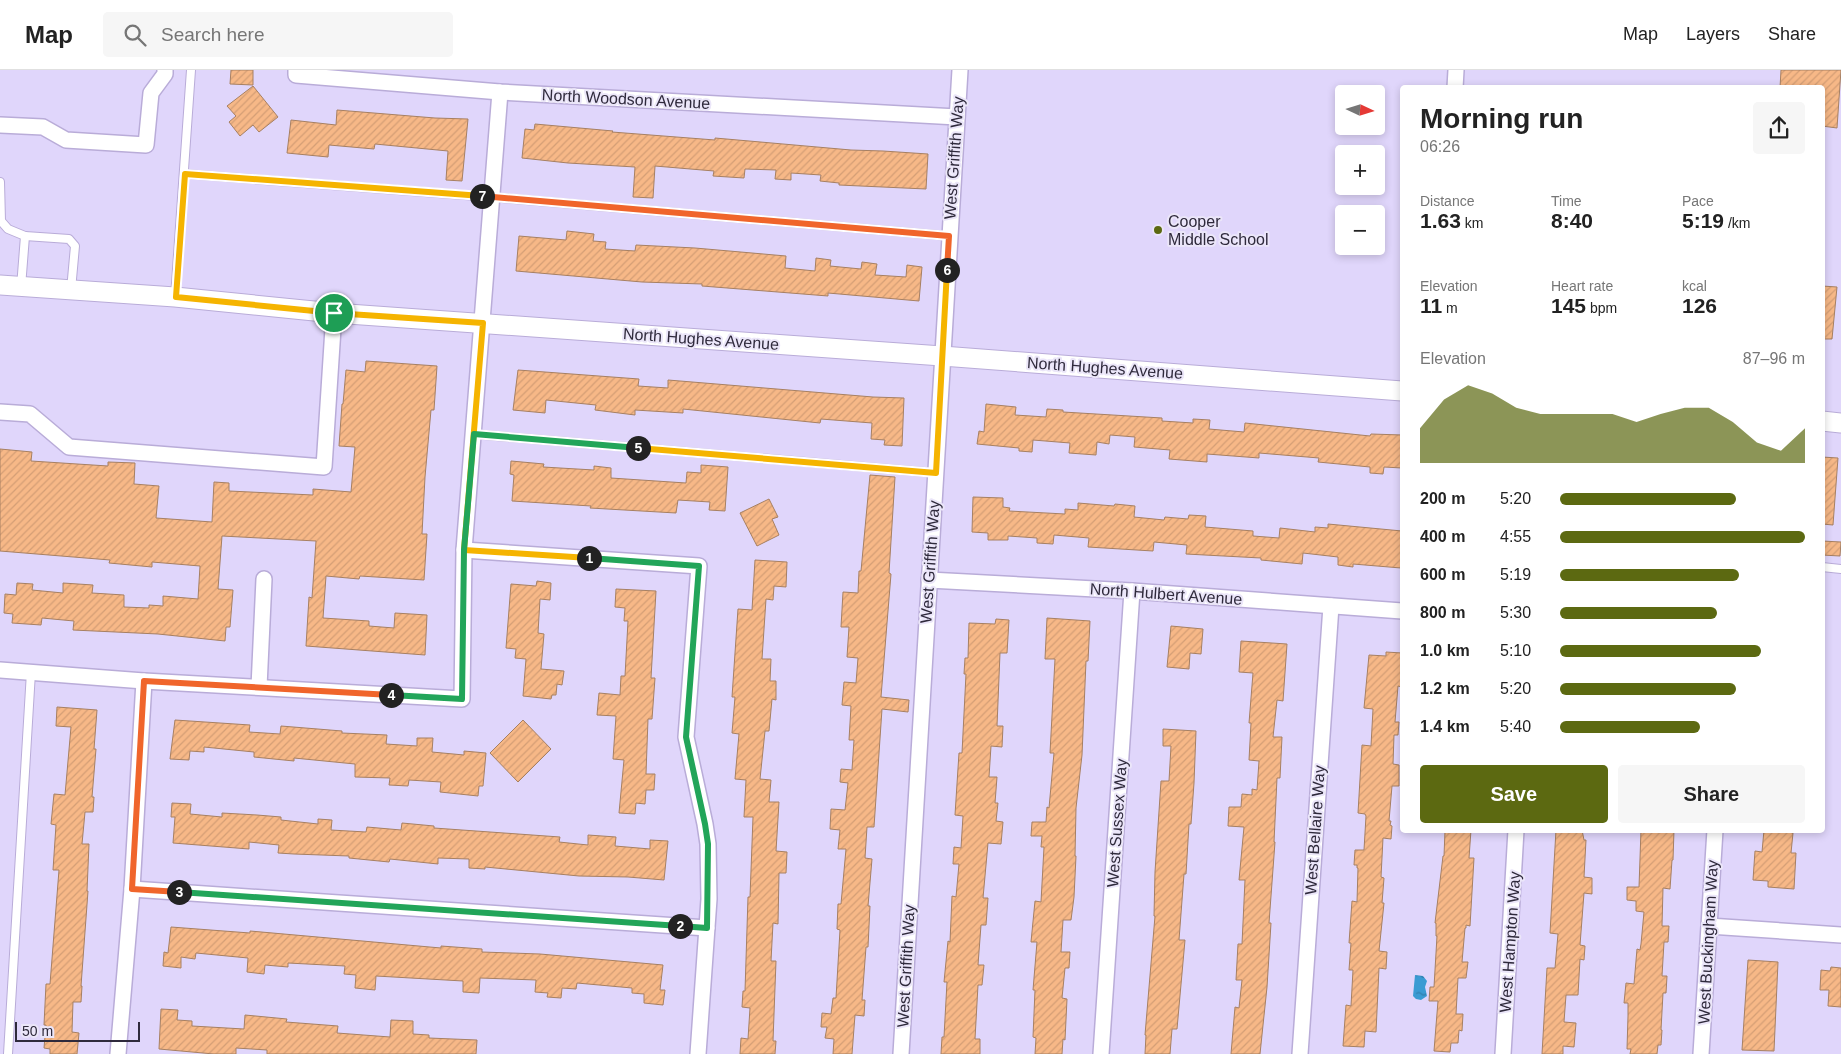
<!DOCTYPE html>
<html lang="en">
<head>
<meta charset="utf-8">
<style>
	body { margin:0; font-family:Arial,sans-serif; background:#f6f6f6; color:#222; height:100vh; display:flex; flex-direction:column; font-size:19px; white-space:nowrap }
	* { box-sizing:border-box; margin:0 }
	p { font-size:16px; color:#767676 }
	.icon { flex:none; width:28px; height:28px; fill:none; stroke:currentColor; stroke-width:2; stroke-linecap:round; stroke-linejoin:round }
	.map { position:relative; flex:1; overflow:hidden }
	.panel { position:absolute; left:1400px; top:15px; width:425px; height:748px; display:flex; flex-direction:column; background:#fff; border-radius:5px; box-shadow:0 2px 8px #0003 }
	.panel>* { flex:none }
	.needle { width:32px; rotate:94deg }
	.tools { position:absolute; left:1335px; top:15px; display:grid; gap:10px }
	.tools a { display:grid; place-items:center; width:50px; height:50px; border-radius:5px; background:#fff; box-shadow:0 2px 8px #0003; font-size:25px }
	.scale { position:absolute; left:15px; bottom:12px; width:125px; box-sizing:border-box; padding-left:5px; border:2px solid #2f2a3c; border-top:0; font-size:14px; line-height:18px; white-space:nowrap; color:#2f2a3c; -webkit-text-stroke:4px #ebe6f9; paint-order:stroke }
	.pin { position:absolute; display:grid; place-items:center; width:42px; height:42px; color:#fff; margin:-21px; border:2px solid #fff; border-radius:50%; box-shadow:0 1px 5px #0007 }
	.km { position:absolute; width:25px; height:25px; margin:-12px; border-radius:50%; background:#222; color:#fff; font-size:14px; line-height:25px; text-align:center }
	.round { display:grid; place-items:center; flex:none; width:52px; height:52px; border-radius:5px; background:#f6f6f6 }
	.head { display:flex; align-items:center; justify-content:space-between; height:85px; padding:0 20px }
	h1 { font-size:28px; font-weight:800; line-height:38px }
	.metrics { display:grid; grid-template-columns:repeat(3,1fr); gap:8px; height:85px; padding:5px 20px }
	.metrics div { display:grid; align-content:center }
	.metrics b { font-size:21px; font-weight:800 }
	.metrics small { font-size:14px; font-weight:400 }
	.metrics p { font-size:14px }
	.chart { height:140px; padding:10px 20px }
	.chart p { display:flex; justify-content:space-between }
	.chart svg { width:100%; height:90px; margin-top:5px; fill:#5c6911; opacity:.7 }
	.button { display:flex; gap:10px; margin-top:auto; padding:10px 20px }
	.button a { flex:1; height:58px; border-radius:5px; background:#5c6911; color:#fff; font-size:20px; font-weight:800; line-height:58px; text-align:center }
	.button a+a { background:#f6f6f6; color:#222 }
	ul { padding:0 20px; list-style:none; font-size:16px }
	li { display:grid; grid-template-columns:80px 60px 1fr; align-items:center; height:38px }
	li i { height:12px; border-radius:6px; background:#5c6911 }
	header { display:flex; align-items:center; gap:30px; box-sizing:border-box; height:70px; padding:0 25px; background:#fff; border-bottom:1px solid #e0e0e0 }
	header strong { font-size:24px }
	nav { display:flex; gap:28px; margin-inline-start:auto; font-size:18px }
	.search { width:350px; height:45px; background:#f6f6f6; display:flex; align-items:center; gap:12px; box-sizing:border-box; padding:0 18px; border-radius:5px; color:#767676; font-size:19px }
	.map>svg:first-child { display:block }
</style>
</head>
<body>
<header>
<strong>Map</strong>
<div class="search"><svg class="icon" aria-label="search" viewBox="0 0 24 24"><circle cx="10" cy="10" r="6"/><path d="M15 15l6 6"/></svg>Search here</div>
<nav><a>Map</a><a>Layers</a><a>Share</a></nav>
</header>
<div class="map">
<svg width="1841" height="984" viewBox="0 0 1841 984">
	<defs>
		<pattern id="water-ripples" width="26" height="14" patternUnits="userSpaceOnUse" patternTransform="scale(1.25)"><rect width="26" height="14" fill="#3a9bd3"/><path d="M2 4q2-2 4 0t4 0M15 11q2-2 4 0t4 0" fill="none" stroke="#317fac"/></pattern>
		<pattern id="building-hatch" width="6" height="6" patternUnits="userSpaceOnUse" patternTransform="scale(1.25)"><rect width="6" height="6" fill="#f7b887"/><path d="M-1 1l2-2M0 6l6-6M5 7l2-2" fill="none" stroke="#d49e75"/></pattern>
	</defs>
	<rect width="100%" height="100%" fill="#e0d6fb"/>
	<!-- water -->
	<path fill="url(#water-ripples)" d="M1415 905 1423 906 1427 911 1425 917 1427 926 1421 930 1416 929 1413 926Z"/>
	<!-- building -->
	<g fill="url(#building-hatch)" stroke="#a78062">
		<path d="M231 0H253V15L230 14Z"/>
		<path d="M1781 0H1841L1837 58 1822 56V18H1780Z"/>
		<path d="M253 16 278 47 259 62 253 55 240 66 229 52 236 46 227 36Z"/>
		<path d="M337 40 435 48 468 49 462 111 446 110 448 81 375 74 374 79 329 75 328 87 287 83 291 50 336 55Z"/>
		<path d="M535 54 613 61 612 62 715 70V68L851 80 883 81 928 84 926 119 839 115V113L820 111 821 105 791 103V110L775 109 776 100 745 99 744 108 713 106 714 101 655 96 653 128 633 127 635 97 568 93 522 88 525 59 534 60Z"/>
		<path d="M567 161 594 164 593 171 606 172 605 179 635 181 636 175 695 178 786 186 785 198 815 201 816 188 831 190 830 196 861 199 862 192 877 194 875 205 906 207 907 195 922 197 919 231 828 223V226L702 216V214L642 212 516 201 519 166 566 170Z"/>
		<path d="M1822 216 1837 217 1832 269H1822Z"/>
		<path d="M366 291 437 296 434 340H431L425 407 422 464H427L424 510 360 506 359 509 326 506 323 548 369 551V556L394 558 395 543 427 545 425 585 306 576 309 527 312 528 316 471 222 466 218 519 233 520 230 557H226L225 571 158 564 73 560 74 551 42 548 41 555 12 553 13 544 4 543 5 524 16 525 17 513 33 514 32 520 63 523V513L93 515 92 523 124 525V537L149 538V535L163 536V526L198 529 200 496 152 492V497L109 493 110 490 0 481V379L32 382 31 391 108 396V392L135 393 134 414 159 416 156 448 212 452 214 412 229 413V421L313 425V419L351 422 355 377 339 376 342 334H343L346 300 365 302Z"/>
		<path d="M518 300 639 309 638 316 668 318V310L873 327 904 328 902 376 884 375 885 370 871 369 872 353 821 349 820 353 683 339V343L635 340V345L595 340 596 335 546 330 545 343 513 340Z"/>
		<path d="M986 334 1016 337 1015 345 1046 347 1047 339 1063 340V342L1162 348V351L1193 353V349L1210 350 1209 359 1244 362 1245 353 1370 366 1371 364 1402 365V398L1384 397 1383 404 1370 403V397L1318 392 1319 388 1259 383V388L1207 384V392L1169 389 1170 380 1134 377 1135 367 1110 365 1109 374 1097 372 1096 385 1069 383 1070 373 1033 370 1032 382 1019 381V378L977 374 979 361 984 362Z"/>
		<path d="M1822 387 1838 388 1833 455 1822 454Z"/>
		<path d="M511 391 544 394 543 397 594 400V396L611 398V408L686 413 687 402 701 403V395L728 397 725 441 709 440 710 432 678 430 676 443 590 438 591 436 512 431 514 405 510 404Z"/>
		<path d="M870 405 895 407 889 503 891 504 881 627 909 630 908 642 882 639 874 757H867L865 788 872 789 868 836H870L868 877H866L862 930H865L864 946 855 945 852 984H833L834 969 825 968 827 957H821L822 943 831 944 833 928H836L840 860 837 859 838 834H841L846 779H838L840 760 830 759 831 739 845 740 848 713 840 712 841 699 852 700 854 670H849L851 636 842 635 844 612 856 613 858 588 847 587 849 557H841L843 522 858 523 859 501H861Z"/>
		<path d="M973 427 1003 428V437L1010 438 1009 441 1065 444V439L1078 440V433L1114 436 1115 434 1135 436 1134 447 1164 450 1165 447 1188 449 1189 445 1206 446 1205 457 1253 461V466L1279 468 1280 458 1315 462V457L1328 458V454L1402 461 1401 498 1353 494V497L1338 495V487L1303 483 1302 494 1261 490V488L1186 484 1187 475 1154 472 1153 481 1088 477 1089 468 1054 465 1053 474 1037 473V468L1008 466V470H988V463L972 462Z"/>
		<path d="M769 429 778 447 772 449 779 465 757 476 740 443Z"/>
		<path d="M1822 471 1841 472 1840 486 1822 485Z"/>
		<path d="M755 490 787 492 786 517 774 516 773 530 766 529 762 589H771L770 611H776V630L772 629 769 661H765L760 709 771 710 769 732H779L776 781 787 782 786 803H779L778 854 773 853 771 891H776L773 971H776L775 984H740L741 968 748 969 750 938 742 937 743 921H745L748 827H750L753 747H744L746 710 735 709 739 664 732 663 735 627H732L738 539 752 540Z"/>
		<path d="M537 511 551 513 550 530 540 529 538 563 544 564 541 599 564 601 562 615 557 614 556 625H552L551 629 523 626 526 589 515 588 516 579 506 578 511 514 536 516Z"/>
		<path d="M616 519 656 521 651 608H655L652 649H648L646 704H655L654 720H646L645 734 636 733 635 744 619 743 624 690 613 689 616 646 597 645 599 623 620 625 621 606H625L628 551H624L625 538 615 537Z"/>
		<path d="M1047 548 1090 551 1088 591H1086L1082 685 1076 738 1075 786H1076L1074 827 1071 850H1063L1061 882H1070L1069 898H1065L1062 928 1067 929 1065 970 1063 969 1062 984H1035L1036 968 1033 967 1035 920H1033L1037 872H1031L1035 831 1041 832 1044 777H1041L1042 766H1031L1032 752H1046L1047 737 1049 738 1054 683H1050L1055 589H1045Z"/>
		<path d="M996 549 1009 550 1007 583H1000L997 656H1003L1002 677 991 676 989 707H997L995 733H998L996 751 1003 752 1001 774 988 773 983 828H988L986 855H981L978 895H984L982 915H978L975 969H980V984H941L942 967H944L947 912H944L948 871 950 872 952 826 956 827 959 794H953L954 777 961 778 963 746 955 745 959 683H962L966 604H964L965 588H968L969 553 995 554Z"/>
		<path d="M1171 556 1203 559 1201 584 1190 583 1189 599 1167 597Z"/>
		<path d="M1241 571 1287 574 1283 631 1277 630 1273 667H1282L1280 708H1277L1274 772H1275L1269 853H1271L1267 917 1260 984H1231L1235 937 1239 938 1242 910H1236L1238 874H1242L1245 810H1239L1244 757 1228 756 1229 737H1241L1242 724 1252 725V719L1257 720 1259 691 1249 690 1251 653H1249L1253 603 1239 602Z"/>
		<path d="M1386 582 1402 583V617L1398 616 1395 652H1399L1398 665H1394L1393 694 1399 695V716H1392L1389 751H1391L1390 755 1392 756 1391 769 1383 768 1381 807 1384 808 1382 833H1384L1379 881 1387 882 1386 899 1379 898 1376 962 1365 961 1364 977 1343 976 1346 935 1351 936 1353 900H1349L1351 873H1349L1352 831 1357 832 1358 798H1357V795H1354L1355 780H1364L1366 746 1365 744 1358 743 1362 675 1371 676 1373 639 1364 638 1369 585 1386 586Z"/>
		<path d="M57 637 97 640 94 679H96L92 727H94L93 742H85L82 774H89L87 821H88L81 916H82L81 932H73L72 962 79 963 77 984H50V979L44 978 46 955H44L46 914H50L59 800H53L56 755 51 754 54 724 65 725 71 657 56 656Z"/>
		<path d="M175 650 250 655 249 662 280 664 281 656 342 661V663L387 665 386 674 417 676V668H433L432 682 464 685V681L486 683 483 716H479L478 726 440 722 441 712 409 710 408 716 389 715 390 708 355 707V694L294 688V691L254 687V682L204 677V682L190 681 189 690 170 689Z"/>
		<path d="M523 650 551 679 518 712 490 683Z"/>
		<path d="M1163 659 1196 661 1194 713 1191 754H1189L1186 804H1184L1179 870H1185L1177 959H1172L1170 984H1145L1146 965H1145L1155 846H1154L1155 802 1161 711H1169L1171 676H1163Z"/>
		<path d="M172 733 191 734 190 744 222 747V743L257 745 281 747V750L318 754V749L332 750 331 760 366 762 367 757 401 760 402 753 434 756V758L560 767 559 772 588 775V765L616 767 615 776 650 779V770L668 771 664 810 628 807 579 806 485 797V799L469 798V789L438 788V794L390 789 389 792 349 788V786L294 784 278 783 279 775 249 772V779L173 773 175 747H171Z"/>
		<path d="M1471 760 1469 788H1474L1470 856 1466 855V858H1465L1462 892H1468L1466 908H1458L1456 944H1463L1462 961 1459 960 1458 973H1451L1450 982 1434 981 1438 931H1429L1430 917H1434L1437 866H1436V853H1435L1443 786H1444L1445 761Z"/>
		<path d="M1556 760H1582L1584 770H1586L1584 807 1592 808V824L1584 823 1580 875 1585 876 1584 890 1580 889 1578 925H1566L1564 952 1576 953 1574 977 1563 976V984H1542L1547 898H1555L1558 864 1550 863Z"/>
		<path d="M1641 760H1674L1673 790H1672L1670 819 1663 818 1662 856H1669L1668 872H1664L1662 906H1667L1666 923H1663L1661 960H1662L1661 975H1658L1657 984H1630L1631 979H1627L1628 946V933H1624L1626 913 1634 914 1637 879 1640 880 1641 874 1644 842 1636 841V831L1627 830V817H1639Z"/>
		<path d="M1764 760H1788V762L1793 763 1791 783H1796L1794 819 1768 817V811L1753 810 1755 781 1762 782Z"/>
		<path d="M171 857 250 863V861L441 878V876L482 879V882L540 884 663 895 660 920H665L663 935 644 933V924L632 923V918L577 913 576 919 562 918 561 928 547 927 548 923 535 922 536 910 480 908 479 923 463 922V911L376 906 375 920 355 918 356 905 344 904 345 896 288 893V897L265 895 264 904 247 902 248 888 196 883 195 889 181 887V898L163 896 164 882 168 883Z"/>
		<path d="M1748 890 1778 892 1774 981 1742 980Z"/>
		<path d="M1831 897 1841 898V937L1828 936 1829 920H1820L1821 900 1830 901Z"/>
		<path d="M161 939 178 940 177 950 192 951V956L244 959 245 945 287 949 286 952 338 956 337 963 390 967 391 950 413 951V964L429 965V968L477 970 476 984H267V980L236 978V984H214L159 979Z"/>
	</g>
	<g fill="none" stroke-linecap="round" stroke-linejoin="round">
		<!-- service casing -->
		<g stroke="#b9acd8" stroke-width="10">
			<g id="service">
				<path d="M185 104 491 127 949 166"/>
				<path d="M0 112 1 151 8 159 25 166 21 217"/>
				<path d="M25 166 69 169 75 176 71 220"/>
				<path d="M175 227 191 0"/>
				<path d="M473 364 936 403"/>
				<path d="M1822 497 1841 499"/>
				<path d="M8 984 31 602"/>
			</g>
		</g>
		<!-- minor casing -->
		<g stroke="#b9acd8" stroke-width="18">
			<g id="minor">
				<path d="M296 0V5L500 22 957 47"/>
				<path d="M1455 18 1456 0"/>
				<path d="M0 55 43 57 66 70 146 75 151 23 165 4V0"/>
				<path d="M0 342 30 344 69 377 324 397 334 243"/>
				<path d="M464 480 699 496 686 667 705 754 708 774 709 829 698 984"/>
				<path d="M929 510 1132 521 1402 541"/>
				<path d="M0 600 144 611 462 629 464 480 500 22"/>
				<path d="M259 617 264 509"/>
				<path d="M132 819 707 858"/>
				<path d="M1709 856 1841 865"/>
				<path d="M118 984 132 819 144 611"/>
				<path d="M901 984 960 0"/>
				<path d="M1101 984 1132 521"/>
				<path d="M1300 984 1331 536"/>
				<path d="M1503 984 1516 760"/>
				<path d="M1701 984 1715 760"/>
			</g>
		</g>
		<!-- tertiary casing -->
		<g stroke="#b9acd8" stroke-width="21">
			<g id="tertiary">
				<path d="M0 215 175 227 334 243 942 286 1402 321"/>
				<path d="M1822 351 1841 353"/>
			</g>
		</g>
		<!-- service -->
		<use href="#service" stroke="#fff" stroke-width="8"/>
		<!-- minor -->
		<use href="#minor" stroke="#fff" stroke-width="15"/>
		<!-- tertiary -->
		<use href="#tertiary" stroke="#fff" stroke-width="19"/>
	</g>
	<g fill="none" stroke-linecap="round" stroke-linejoin="round">
		<!-- split-1 casing -->
		<g stroke="#fff" stroke-width="10">
			<path id="split-1" d="M334 243 483 253 464 480 589 488"/>
		</g>
		<!-- split-2 casing -->
		<g stroke="#fff" stroke-width="10">
			<path id="split-2" d="M589 488 699 496 686 667 705 754 708 774 707 858 680 856"/>
		</g>
		<!-- split-3 casing -->
		<g stroke="#fff" stroke-width="10">
			<path id="split-3" d="M179 822 680 856"/>
		</g>
		<!-- split-4 casing -->
		<g stroke="#fff" stroke-width="10">
			<path id="split-4" d="M179 822 132 819 144 611 391 625"/>
		</g>
		<!-- split-5 casing -->
		<g stroke="#fff" stroke-width="10">
			<path id="split-5" d="M391 625 462 629 464 480 474 364 638 378"/>
		</g>
		<!-- split-6 casing -->
		<g stroke="#fff" stroke-width="10">
			<path id="split-6" d="M638 378 936 403 947 200"/>
		</g>
		<!-- split-7 casing -->
		<g stroke="#fff" stroke-width="10">
			<path id="split-7" d="M482 126 949 166 947 200"/>
		</g>
		<!-- split-8 casing -->
		<g stroke="#fff" stroke-width="10">
			<path id="split-8" d="M334 243 176 227 185 104 482 126"/>
		</g>
		<!-- split-1 -->
		<use href="#split-1" stroke="#f5b400" stroke-width="6"/>
		<!-- split-2 -->
		<use href="#split-2" stroke="#22a559" stroke-width="6"/>
		<!-- split-3 -->
		<use href="#split-3" stroke="#22a559" stroke-width="6"/>
		<!-- split-4 -->
		<use href="#split-4" stroke="#f0652b" stroke-width="6"/>
		<!-- split-5 -->
		<use href="#split-5" stroke="#22a559" stroke-width="6"/>
		<!-- split-6 -->
		<use href="#split-6" stroke="#f5b400" stroke-width="6"/>
		<!-- split-7 -->
		<use href="#split-7" stroke="#f0652b" stroke-width="6"/>
		<!-- split-8 -->
		<use href="#split-8" stroke="#f5b400" stroke-width="6"/>
	</g>
	<!-- markers -->
	<circle fill="#5c6911" stroke="#ebe6f9" stroke-width="2" cx="1158" cy="160" r="5"/>
	<g text-anchor="middle" dominant-baseline="central" stroke-width="4" stroke-linejoin="round" paint-order="stroke">
		<!-- street labels -->
		<g font-size="16" fill="#2f2a3c" stroke="#ebe6f9">
			<text transform="translate(626 29) rotate(3)">North Woodson Avenue</text>
			<text transform="translate(954 88) rotate(-86)">West Griffith Way</text>
			<text transform="translate(701 269) rotate(4)">North Hughes Avenue</text>
			<text transform="translate(1105 298) rotate(4)">North Hughes Avenue</text>
			<text transform="translate(930 492) rotate(-86)">West Griffith Way</text>
			<text transform="translate(1166 524) rotate(4)">North Hulbert Avenue</text>
			<text transform="translate(1117 753) rotate(-86)">West Sussex Way</text>
			<text transform="translate(1315 760) rotate(-86)">West Bellaire Way</text>
			<text transform="translate(1510 872) rotate(-86)">West Hampton Way</text>
			<text transform="translate(1708 872) rotate(-87)">West Buckingham Way</text>
			<text transform="translate(906 896) rotate(-87)">West Griffith Way</text>
		</g>
		<!-- poi labels -->
		<g font-size="16" fill="#2f2a3c" stroke="#ebe6f9" text-anchor="start">
			<text x="1168" y="151">Cooper<tspan x="1168" dy="18">Middle School</tspan></text>
		</g>
	</g>
</svg>
<div class="tools">
<a><svg class="needle" viewBox="-14 -14 28 28"><path d="M0-13l5 13h-10z" fill="#e53935"/><path d="M0 13l5-13h-10z" fill="#767676"/></svg></a>
<a>+</a>
<a>−</a>
</div>
<div class="scale">50 m</div>
<div class="pin" style="left:334px;top:243px;background:#1e9e55"><svg class="icon" aria-label="arrive" viewBox="0 0 24 24"><path d="M6 21V4h12l-3 4 3 4H6"/></svg></div>
<b class="km" style="left:589px;top:488px">1</b>
<b class="km" style="left:680px;top:856px">2</b>
<b class="km" style="left:179px;top:822px">3</b>
<b class="km" style="left:391px;top:625px">4</b>
<b class="km" style="left:638px;top:378px">5</b>
<b class="km" style="left:947px;top:200px">6</b>
<b class="km" style="left:482px;top:126px">7</b>
<section class="panel">
<div class="head"><div><h1>Morning run</h1><p>06:26</p></div><a class="round"><svg class="icon" aria-label="share" viewBox="0 0 24 24"><path d="M12 15V3M7 8l5-5 5 5M5 13v7h14v-7"/></svg></a></div>
<div class="metrics">
<div><p>Distance</p><b>1.63<small> km</small></b></div>
<div><p>Time</p><b>8:40</b></div>
<div><p>Pace</p><b>5:19<small> /km</small></b></div>
</div>
<div class="metrics">
<div><p>Elevation</p><b>11<small> m</small></b></div>
<div><p>Heart rate</p><b>145<small> bpm</small></b></div>
<div><p>kcal</p><b>126</b></div>
</div>
<div class="chart"><p><span>Elevation</span>87–96 m</p>
<svg viewBox="0 0 160 44" preserveAspectRatio="none"><path d="M0 44V27L10 13L20 6L30 10L40 17L50 20L60 20L70 20L80 20L90 24L100 20L110 17L120 17L130 24L140 34L150 38L160 27V44z"/></svg>
</div>
<ul>
<li><b>200 m</b>5:20<i style="width:72%"></i></li>
<li><b>400 m</b>4:55<i style="width:100%"></i></li>
<li><b>600 m</b>5:19<i style="width:73%"></i></li>
<li><b>800 m</b>5:30<i style="width:64%"></i></li>
<li><b>1.0 km</b>5:10<i style="width:82%"></i></li>
<li><b>1.2 km</b>5:20<i style="width:72%"></i></li>
<li><b>1.4 km</b>5:40<i style="width:57%"></i></li>
</ul>
<div class="button"><a>Save</a><a>Share</a></div>
</section>
</div>
</body>
</html>
